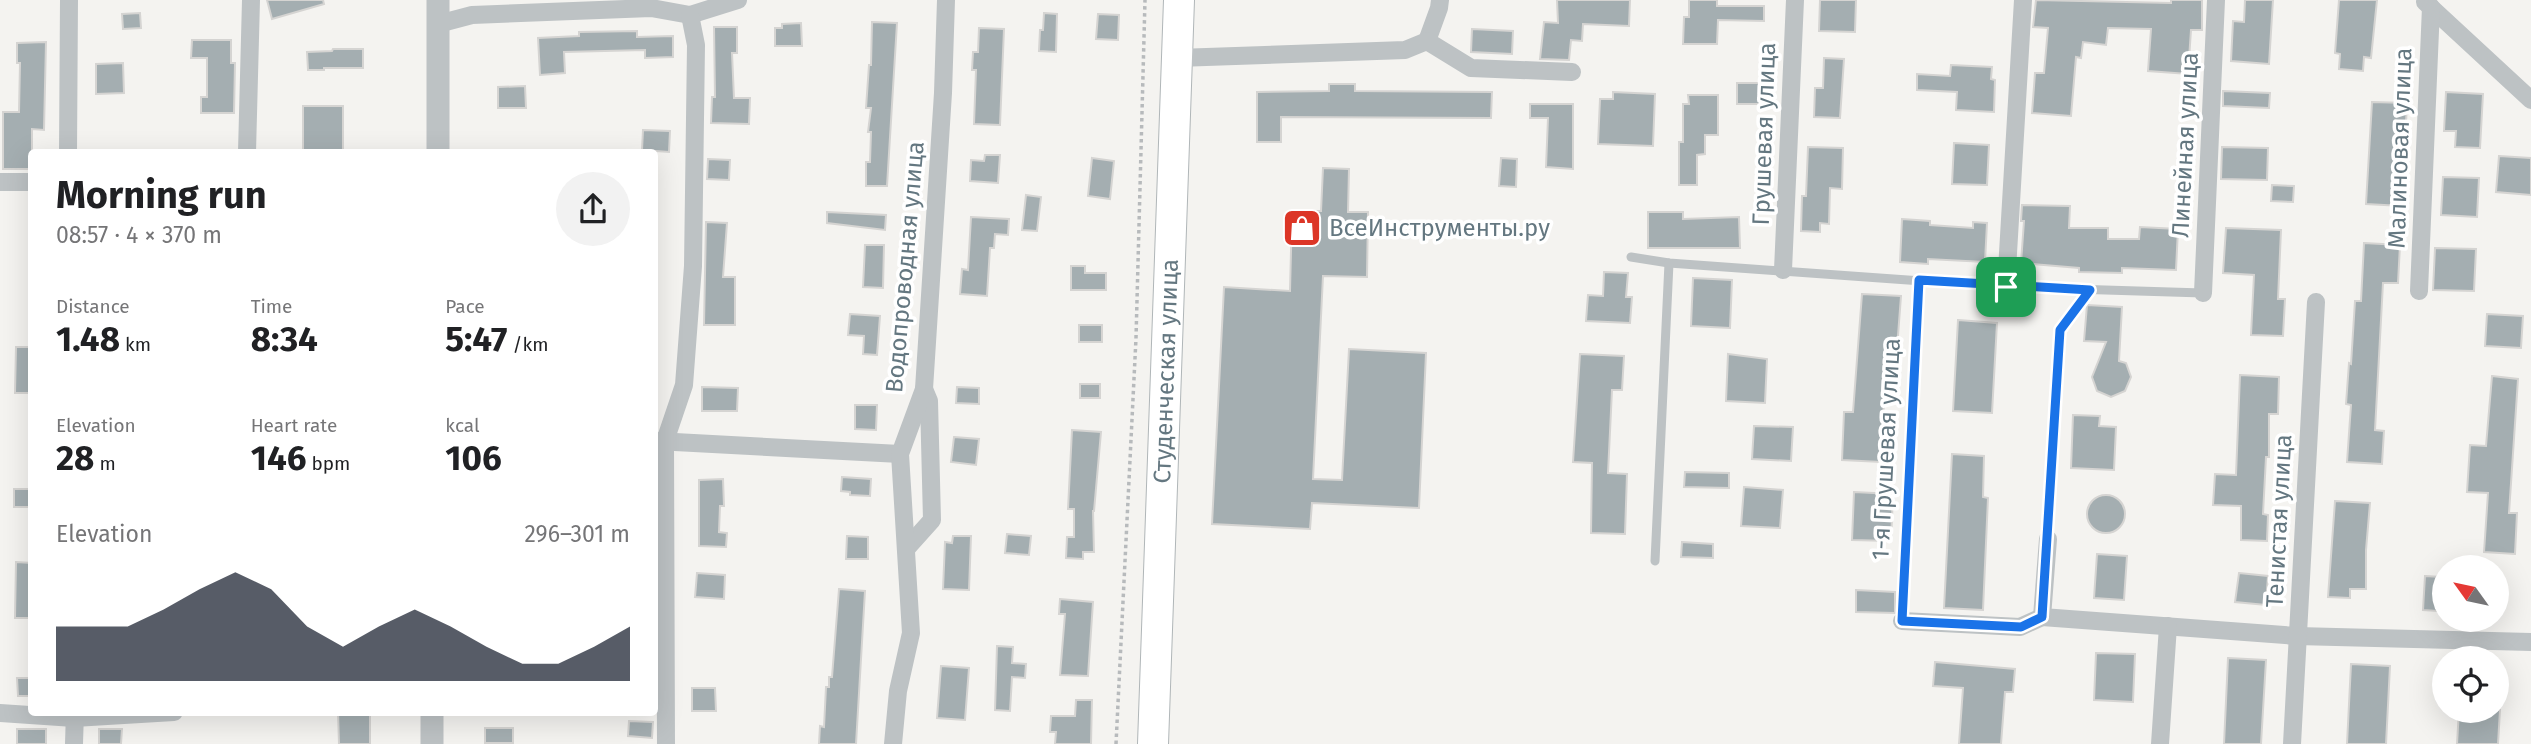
<!DOCTYPE html>
<html lang="en">
<head>
<meta charset="utf-8">
<style>
	body { margin:0; font-family:"Fira Sans",sans-serif; background:#f2f2f2; color:#202124; height:100vh; display:flex; flex-direction:column; font-size:26px; white-space:nowrap }
	* { box-sizing:border-box; margin:0 }
	p { font-size:23px; color:#757577 }
	.icon { flex:none; width:38px; height:38px; fill:none; stroke:currentColor; stroke-width:2; stroke-linecap:round; stroke-linejoin:round }
	.map { position:relative; flex:1; overflow:hidden }
	.details { position:absolute; left:28px; top:149px; width:630px; height:567px; display:flex; flex-direction:column; background:#fff; border-radius:7px; box-shadow:0 7px 28px #0002 }
	.details>* { flex:none }
	.needle { width:46px; rotate:303deg }
	.tools { position:absolute; left:2432px; top:555px; display:grid; gap:14px }
	.tools a { display:grid; place-items:center; width:77px; height:77px; border-radius:50%; background:#fff; box-shadow:0 7px 28px #0002; font-size:35px }
	.pin { position:absolute; display:grid; place-items:center; width:60px; height:60px; color:#fff; margin:-30px; border-radius:14px; box-shadow:0 4px 10px #0006 }
	.round { display:grid; place-items:center; flex:none; width:74px; height:74px; border-radius:37px; background:#f2f2f2 }
	.headline { display:flex; align-items:center; justify-content:space-between; height:119px; padding:0 28px }
	h1 { font-size:38px; font-weight:700; line-height:52px }
	.metrics { display:grid; grid-template-columns:repeat(3,1fr); gap:10px; height:119px; padding:7px 28px }
	.metrics div { display:grid; align-content:center }
	.metrics b { font-size:35px; font-weight:700 }
	.metrics small { font-size:19px; font-weight:400 }
	.metrics p { font-size:19px }
	.chart { height:196px; padding:14px 28px }
	.chart p { display:flex; justify-content:space-between }
	.chart svg { width:100%; height:126px; margin-top:7px; fill:#111827; opacity:.7 }
	.map>svg:first-child { display:block }
</style>
</head>
<body>
<div class="map">
<svg width="2531" height="744" viewBox="0 0 2531 744">
	<rect width="100%" height="100%" fill="#f4f3f0"/>
	<!-- building -->
	<g fill="#a4aeb1" stroke="#d5d4d2" stroke-width="2">
		<path d="M267 0H323L324 4 272 19Z"/>
		<path d="M1557 0H1630L1629 26 1583 24 1582 41 1571 40 1569 60 1540 59 1544 22 1558 23Z"/>
		<path d="M1689 0H1717V6H1764V21L1718 20 1717 44H1683L1684 17H1689Z"/>
		<path d="M1820 0H1856L1855 32 1819 31Z"/>
		<path d="M2036 0 2171 3V0H2202V30H2191L2188 74 2148 71 2151 29 2108 28 2106 45 2083 42 2081 58 2076 57 2071 116 2032 113 2035 73H2044L2048 28 2033 27Z"/>
		<path d="M2245 0H2273L2269 64 2231 61 2233 21 2244 22Z"/>
		<path d="M2339 0H2377L2371 58 2364 57 2363 71 2339 69 2340 54 2335 53Z"/>
		<path d="M140 13 141 28 123 29 122 14Z"/>
		<path d="M1044 13 1057 14 1056 52 1039 51 1040 30H1043Z"/>
		<path d="M1098 14 1119 15 1118 40 1096 39Z"/>
		<path d="M872 22 897 23 887 186H866V162H870L871 132H868L871 108H866L869 65H871Z"/>
		<path d="M801 23 802 46H775V28H782V24Z"/>
		<path d="M714 27H737V53H732L734 98H750L749 124 711 123 712 97H715Z"/>
		<path d="M979 28 1004 29 1000 125 974 124 976 70H972L973 52H978Z"/>
		<path d="M1472 29 1513 31 1512 54 1471 52Z"/>
		<path d="M637 31V37L673 36V57L645 58V50L564 52 565 73 540 75 538 38 579 36V32Z"/>
		<path d="M192 40H231V63H235L234 113H201V97H207V58H191Z"/>
		<path d="M46 42 44 130 32 129V169H3V112H19L20 63H17V43Z"/>
		<path d="M333 49H363V68H324V70H308L307 52 332 51Z"/>
		<path d="M1824 58 1844 59 1840 118 1814 117 1815 88H1823Z"/>
		<path d="M123 63 124 93 96 94V64Z"/>
		<path d="M1951 65 1992 67 1991 79 1995 80 1994 112 1956 110 1957 92 1917 90V74L1950 76Z"/>
		<rect x="1737" y="83" width="30" height="21"/>
		<path d="M1329 84H1355V91L1492 92 1491 118 1281 117V142H1257V92L1329 91Z"/>
		<path d="M525 86 526 108H498V87Z"/>
		<path d="M2223 91 2270 93 2269 108 2223 106Z"/>
		<path d="M1613 92 1655 94 1653 146 1598 144 1600 99H1613Z"/>
		<path d="M2446 92 2483 94 2480 148 2455 147 2456 131H2444Z"/>
		<path d="M1688 95H1718V135H1705V154L1697 155V185H1679V142H1683V104H1689Z"/>
		<path d="M2372 102 2407 103 2402 206 2366 204Z"/>
		<path d="M1530 104H1573V169L1546 167 1548 118H1530Z"/>
		<rect x="303" y="106" width="40" height="46"/>
		<path d="M643 130 670 131 669 152 642 150Z"/>
		<path d="M1954 143 1989 145 1987 185 1952 184Z"/>
		<path d="M1808 147 1843 148 1842 189 1830 188 1829 224 1820 223V232L1801 231 1802 196H1806Z"/>
		<path d="M2222 147 2268 148 2267 180 2221 179Z"/>
		<path d="M985 155H1000L998 183 970 181 971 160 984 161Z"/>
		<path d="M2499 156 2531 158V195L2496 192Z"/>
		<path d="M1092 158 1114 161 1110 199 1088 196Z"/>
		<path d="M1501 158 1517 159 1516 187 1499 186Z"/>
		<path d="M708 159 730 160 729 180 707 179Z"/>
		<path d="M1323 168 1349 169 1348 212H1368L1367 277 1323 276 1313 479 1342 480 1349 349 1426 353 1419 508 1312 503 1310 529 1212 524 1224 287 1290 291 1292 211H1321Z"/>
		<path d="M2443 177 2479 178 2477 217 2441 215Z"/>
		<path d="M2272 185 2294 186 2293 202 2271 201Z"/>
		<path d="M1026 195 1041 197 1037 231 1022 230Z"/>
		<path d="M2022 205 2070 206 2069 228H2108V239H2139L2140 227 2178 229 2176 270 2122 268V273L2079 272V268L2021 263 2024 221H2021Z"/>
		<path d="M827 212 886 215 885 230 827 223Z"/>
		<path d="M1648 212H1683V219L1739 217 1740 248H1648Z"/>
		<path d="M971 217 1009 219 1008 235 995 234 994 248H990L987 296 960 294 962 269 968 270Z"/>
		<path d="M1902 219 1930 221V225L1973 228V222L1987 223 1985 262 1928 259V264L1900 262Z"/>
		<path d="M706 222 727 223 723 277H735V325H704Z"/>
		<path d="M2226 228 2281 230 2278 299H2285L2283 336 2251 335 2254 275 2223 273Z"/>
		<path d="M2364 243 2400 245 2398 283H2383L2375 430 2384 431 2382 464 2347 462 2351 405 2346 404 2349 363 2351 364 2355 301H2361Z"/>
		<path d="M865 245H884L883 288 863 287Z"/>
		<path d="M2435 248 2476 249 2474 291 2433 290Z"/>
		<path d="M1071 266H1085V273H1106V290H1071Z"/>
		<path d="M1604 272 1628 273 1626 297H1632L1630 323 1586 321 1588 295 1603 296Z"/>
		<path d="M1693 278 1732 280 1730 328 1691 326Z"/>
		<path d="M1862 294 1901 296 1893 401 1884 400 1881 462 1842 460 1844 412H1853Z"/>
		<path d="M2087 305 2122 307 2119 361 2126 363 2131 377 2125 391 2111 397 2097 391 2092 377 2106 342 2084 341Z"/>
		<path d="M850 314 880 316 877 355 863 354 864 336 848 335Z"/>
		<path d="M2487 314 2523 316 2521 348 2485 346Z"/>
		<path d="M1958 320 1997 323 1992 413 1953 411Z"/>
		<rect x="1079" y="325" width="23" height="17"/>
		<path d="M16 347H32V393H15Z"/>
		<path d="M1580 354 1624 356 1622 390H1612L1608 473 1627 474 1625 534 1591 533 1592 463 1573 462Z"/>
		<path d="M1728 354 1767 359 1765 403 1726 401Z"/>
		<path d="M2240 375 2279 377 2278 414H2269V457H2266L2263 514 2268 515 2267 541 2241 540V506L2213 505 2215 474 2236 475Z"/>
		<path d="M2492 376 2518 379 2509 513H2517L2515 554 2484 552 2488 493 2467 492 2470 445 2486 446Z"/>
		<rect x="1080" y="384" width="20" height="14"/>
		<path d="M702 387 738 388 737 411H702Z"/>
		<path d="M957 387 979 388V404L956 403Z"/>
		<path d="M855 405H877L876 430 855 429Z"/>
		<path d="M2073 415 2100 416 2099 426 2116 427 2114 470 2071 468Z"/>
		<path d="M1754 426 1793 427 1791 461 1752 459Z"/>
		<path d="M1072 430 1101 432 1094 511H1093L1094 552H1083V559L1066 558 1067 537H1074V509H1068Z"/>
		<path d="M954 437 979 439 976 465 951 462Z"/>
		<path d="M1952 454 1984 456 1983 497 1988 498 1983 610 1944 608Z"/>
		<path d="M1685 472 1729 473V488L1684 487Z"/>
		<path d="M842 477 871 479 870 496 850 495V492L841 491Z"/>
		<path d="M723 479 724 506H720L719 532 727 533 726 547 699 546V480Z"/>
		<path d="M1744 487 1783 490 1780 528 1741 526Z"/>
		<rect x="14" y="489" width="18" height="18"/>
		<path d="M1854 492 1893 494 1891 541 1852 540Z"/>
		<circle cx="2106" cy="514" r="19"/>
		<path d="M2335 501 2370 503 2366 550V589H2350V598L2328 597Z"/>
		<path d="M1007 534 1031 536 1029 555 1005 553Z"/>
		<path d="M847 536 868 537V559H846Z"/>
		<path d="M953 536H971L969 590 943 589 945 542 952 543Z"/>
		<path d="M1682 542 1713 544V558L1681 557Z"/>
		<path d="M2097 554 2127 556 2124 600 2094 598Z"/>
		<path d="M16 562 32 563V618H15Z"/>
		<path d="M697 573 725 575 724 599 695 597Z"/>
		<path d="M2239 573 2268 576 2266 605 2235 602Z"/>
		<path d="M2425 576 2441 577 2438 611 2423 610Z"/>
		<path d="M839 589 865 591 856 744H819L820 726 824 727 826 687H829V677H832Z"/>
		<path d="M1856 590 1895 592V613L1856 612Z"/>
		<path d="M1060 599 1093 602 1088 676 1060 675 1065 614H1059Z"/>
		<path d="M997 646 1013 647 1012 663 1026 664 1025 678 1012 677 1010 711 995 710Z"/>
		<path d="M2096 653 2135 654 2133 702 2094 700Z"/>
		<path d="M2228 658 2266 660 2261 744H2224Z"/>
		<path d="M1935 662 2015 669 2013 692H2005L2001 744H1959L1963 688 1933 686Z"/>
		<path d="M2351 664 2390 666 2386 744H2347Z"/>
		<path d="M941 666 969 668 965 720 937 718Z"/>
		<path d="M17 678H32V696H18Z"/>
		<path d="M692 688H715L716 711H692Z"/>
		<path d="M1076 700H1092L1091 744H1055L1056 732H1050L1051 716H1075Z"/>
		<path d="M2459 710H2500L2498 744H2457Z"/>
		<path d="M338 712H370V744H339Z"/>
		<path d="M629 721 653 722 652 738 628 736Z"/>
		<rect x="485" y="728" width="28" height="15"/>
		<rect x="17" y="729" width="29" height="15"/>
		<path d="M99 729H122L121 744H99Z"/>
	</g>
	<g fill="none" stroke-linecap="round" stroke-linejoin="round">
		<!-- primary casing -->
		<g stroke="#b0b6b8" stroke-width="32">
			<g id="primary">
				<path id="s1" d="M1153 744 1179 0"/>
			</g>
		</g>
		<!-- path -->
		<path stroke="#b7babc" stroke-width="3.5" stroke-dasharray="3.5 3.5" stroke-linecap="butt" d="M1116 744 1136 338 1145 0"/>
		<!-- service -->
		<g stroke="#bdc2c4" stroke-width="9">
			<path d="M1631 257 1669 263 2006 287 2203 293"/>
			<path d="M2048 539 2060 330 2090 290"/>
			<path d="M1655 561 1669 263"/>
			<path d="M1902 621 1919 280"/>
		</g>
		<!-- minor -->
		<g stroke="#bdc2c4" stroke-width="18">
			<path d="M2425 2 2531 100"/>
			<path d="M438 24 472 15 651 8 690 15 738 0"/>
			<path d="M1427 41 1439 8 1440 0"/>
			<path d="M1177 58 1405 50 1427 41 1471 68 1572 72"/>
			<path d="M68 152 69 0"/>
			<path d="M247 152 251 0"/>
			<path d="M0 182H32"/>
			<path d="M1783 270 1795 0"/>
			<path d="M2006 287 2023 0"/>
			<path d="M2419 291 2431 7"/>
			<path d="M2203 293 2216 0"/>
			<path d="M656 441 900 454"/>
			<path d="M2048 539 2042 617 2297 636 2531 642"/>
			<path d="M906 549 932 520 929 401 924 389"/>
			<path d="M1902 621 2020 627 2042 617"/>
			<path d="M0 713 74 718 174 712"/>
			<path d="M74 744 75 712"/>
			<path d="M666 744 665 441 684 385 693 266 696 45 690 15"/>
			<path d="M893 744 898 691 911 633 900 454 924 389 943 93 946 0"/>
			<path d="M2160 744 2168 626"/>
			<path d="M2292 744 2316 302"/>
		</g>
		<!-- tertiary -->
		<g stroke="#bdc2c4" stroke-width="23">
			<path d="M438 152V0"/>
			<path d="M432 744V712"/>
		</g>
		<!-- primary -->
		<use href="#primary" stroke="#fff" stroke-width="30"/>
	</g>
	<g fill="none" stroke-linecap="round" stroke-linejoin="round">
		<!-- route casing -->
		<g stroke="#fff" stroke-width="14">
			<path id="route" d="M1919 280 2090 290 2060 330 2042 617 2021 627 1902 621Z"/>
		</g>
		<!-- route -->
		<use href="#route" stroke="#1a73e8" stroke-width="9"/>
	</g>
	<!-- icons -->
	<defs>
		<g id="shop-square" transform="scale(2.0125)"><rect x="-9" y="-9" width="18" height="18" rx="4" fill="#dc3627" stroke="#fff"/><path d="M-5-2.5h2.3a2.7 3.5 0 0 1 5.4 0H5L5.5 6h-11ZM-1.5-2.5h3a1.5 2.3 0 0 0-3 0Z" fill="#fff"/></g>
	</defs>
	<g fill-rule="evenodd">
		<use href="#shop-square" x="1302" y="228"/>
	</g>
	<g text-anchor="middle" dominant-baseline="central" stroke-width="7" stroke-linejoin="round" paint-order="stroke">
		<!-- street labels -->
		<g font-size="24" fill="#647780" stroke="#fff">
			<text transform="translate(1764 134) rotate(-88)">Грушевая улица</text>
			<text transform="translate(2185 145) rotate(-87)">Линейная улица</text>
			<text transform="translate(2400 148) rotate(-88)">Малиновая улица</text>
			<text transform="translate(905 267) rotate(-85)">Водопроводная улица</text>
			<text stroke="none"><textPath href="#s1" startOffset="373">Студенческая улица</textPath></text>
			<text transform="translate(1886 449) rotate(-87)">1-я Грушевая улица</text>
			<text transform="translate(2279 521) rotate(-87)">Тенистая улица</text>
		</g>
		<!-- poi labels -->
		<g font-size="24" fill="#647780" stroke="#fff" text-anchor="start">
			<text x="1329" y="228">ВсеИнструменты.ру</text>
		</g>
	</g>
</svg>
<div class="tools">
<a><svg class="needle" viewBox="-14 -14 28 28"><path d="M0-13l5 13h-10z" fill="#e53935"/><path d="M0 13l5-13h-10z" fill="#757577"/></svg></a>
<a><svg class="icon" aria-label="locate" viewBox="0 0 24 24"><circle cx="12" cy="12" r="6"/><path d="M12 2v4M12 18v4M2 12h4M18 12h4"/></svg></a>
</div>
<div class="pin" style="left:2006px;top:287px;background:#1e9e55"><svg class="icon" aria-label="arrive" viewBox="0 0 24 24"><path d="M6 21V4h12l-3 4 3 4H6"/></svg></div>
<section class="details">
<div class="headline"><div><h1>Morning run</h1><p>08:57 · 4 × 370 m</p></div><a class="round"><svg class="icon" aria-label="share" viewBox="0 0 24 24"><path d="M12 15V3M7 8l5-5 5 5M5 13v7h14v-7"/></svg></a></div>
<div class="metrics">
<div><p>Distance</p><b>1.48<small> km</small></b></div>
<div><p>Time</p><b>8:34</b></div>
<div><p>Pace</p><b>5:47<small> /km</small></b></div>
</div>
<div class="metrics">
<div><p>Elevation</p><b>28<small> m</small></b></div>
<div><p>Heart rate</p><b>146<small> bpm</small></b></div>
<div><p>kcal</p><b>106</b></div>
</div>
<div class="chart"><p><span>Elevation</span>296–301 m</p>
<svg viewBox="0 0 160 44" preserveAspectRatio="none"><path d="M0 44V25L10 25L20 25L30 19L40 12L50 6L60 12L70 25L80 32L90 25L100 19L110 25L120 32L130 38L140 38L150 32L160 25V44z"/></svg>
</div>
</section>
</div>
</body>
</html>
